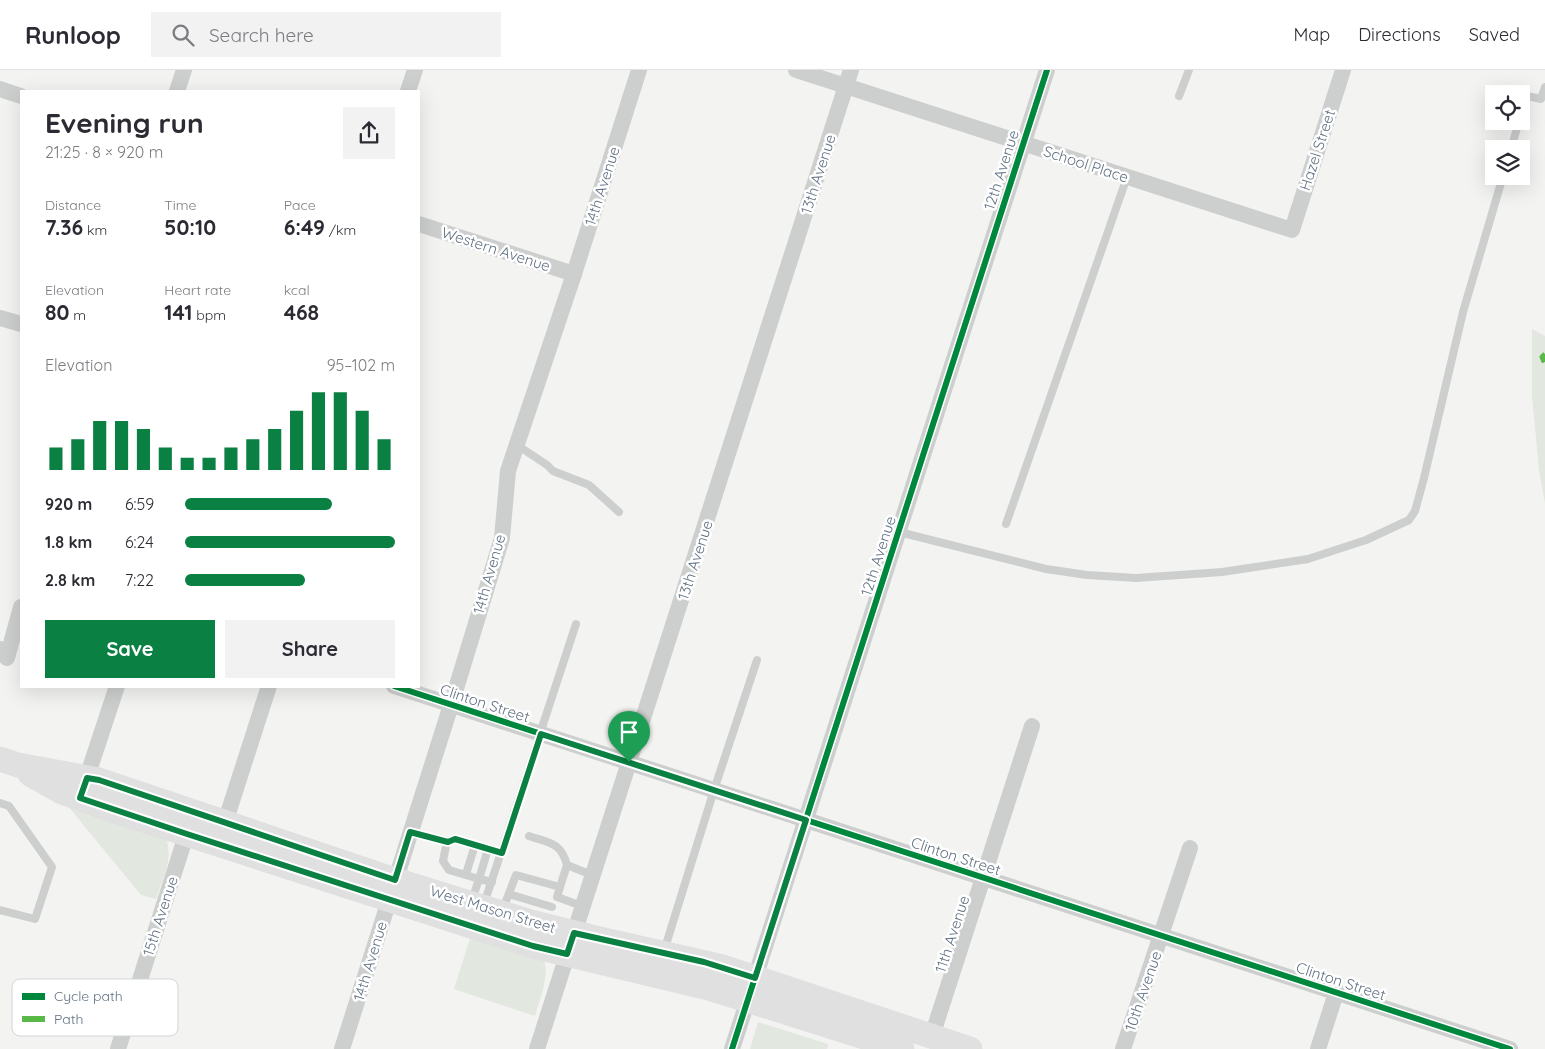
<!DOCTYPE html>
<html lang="en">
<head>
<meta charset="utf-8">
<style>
	body { margin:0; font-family:Quicksand,sans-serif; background:#f2f2f3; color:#2b2b33; height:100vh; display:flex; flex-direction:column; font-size:19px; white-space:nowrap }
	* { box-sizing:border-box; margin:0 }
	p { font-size:16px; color:#7c7c81 }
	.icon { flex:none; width:28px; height:28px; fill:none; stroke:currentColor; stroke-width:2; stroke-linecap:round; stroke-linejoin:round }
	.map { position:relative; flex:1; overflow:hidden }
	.sheet { position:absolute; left:20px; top:20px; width:400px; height:598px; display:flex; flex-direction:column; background:#fff; border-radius:0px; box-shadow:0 5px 20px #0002 }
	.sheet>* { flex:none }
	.buttons { position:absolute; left:1485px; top:15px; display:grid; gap:10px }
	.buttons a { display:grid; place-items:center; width:45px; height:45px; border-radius:0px; background:#fff; box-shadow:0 5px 20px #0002; font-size:25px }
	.pin { position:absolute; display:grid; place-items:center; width:42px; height:42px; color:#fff; margin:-51px -21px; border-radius:50% 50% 50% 0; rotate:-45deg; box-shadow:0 0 5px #0007 }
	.pin .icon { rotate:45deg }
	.round { display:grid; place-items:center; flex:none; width:52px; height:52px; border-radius:0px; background:#f2f2f3 }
	.head { display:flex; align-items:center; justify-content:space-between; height:85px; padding:0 25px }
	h1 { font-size:28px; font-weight:800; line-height:38px }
	.stats { display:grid; grid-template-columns:repeat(3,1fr); gap:8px; height:85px; padding:5px 25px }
	.stats div { display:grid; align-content:center }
	.stats b { font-size:21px; font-weight:800 }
	.stats small { font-size:14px; font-weight:400 }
	.stats p { font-size:14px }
	.chart { height:140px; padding:10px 25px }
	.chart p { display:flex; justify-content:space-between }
	.chart svg { width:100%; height:90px; margin-top:5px; stroke:#0b8043; stroke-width:6 }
	.cta { display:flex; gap:10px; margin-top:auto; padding:10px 25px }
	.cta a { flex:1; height:58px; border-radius:0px; background:#0b8043; color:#fff; font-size:20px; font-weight:800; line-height:58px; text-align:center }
	.cta a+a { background:#f2f2f3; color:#2b2b33 }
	ul { padding:0 25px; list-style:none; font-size:16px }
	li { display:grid; grid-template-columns:80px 60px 1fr; align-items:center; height:38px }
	li i { height:12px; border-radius:6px; background:#0b8043 }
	header { display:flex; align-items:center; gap:30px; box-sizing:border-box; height:70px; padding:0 25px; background:#fff; border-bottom:1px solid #e1e1e2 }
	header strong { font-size:24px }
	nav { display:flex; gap:28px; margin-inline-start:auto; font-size:18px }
	.search { width:350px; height:45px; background:#f2f2f3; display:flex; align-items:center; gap:12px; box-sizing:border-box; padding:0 18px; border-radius:0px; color:#7c7c81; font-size:19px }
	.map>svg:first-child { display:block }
</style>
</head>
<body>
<header>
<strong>Runloop</strong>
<div class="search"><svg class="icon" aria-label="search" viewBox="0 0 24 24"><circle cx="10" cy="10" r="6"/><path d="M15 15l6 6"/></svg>Search here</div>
<nav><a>Map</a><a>Directions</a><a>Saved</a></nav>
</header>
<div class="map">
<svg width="1545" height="979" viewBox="0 0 1545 979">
	<rect width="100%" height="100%" fill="#f3f4f1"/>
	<!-- green -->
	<g fill="#e2e7df">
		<path d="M1532 259 1545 266V433L1539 400 1532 326Z"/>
		<path d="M63 730 165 767C175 786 162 811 156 829L141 825Z"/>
		<path d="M471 865 544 891C550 905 539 932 535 946L454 919Z"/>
		<path d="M758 952 828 974 827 979H750Z"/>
	</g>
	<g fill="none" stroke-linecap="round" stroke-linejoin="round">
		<!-- lane -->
		<g stroke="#cdcece" stroke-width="8">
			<path d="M1179 26 1189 0"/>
			<path d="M1521 45 1527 26 1541 29 1545 17"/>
			<path d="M1511 79 1519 51"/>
			<path d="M517 375 547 395 553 401 589 415 619 442"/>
			<path d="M1006 454 1127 107"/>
			<path d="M899 462 1046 499 1087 505 1136 508 1222 502 1308 489 1366 470 1409 450 1415 441 1424 408 1463 242 1503 106"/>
			<path d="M0 733 9 736 52 797 35 849 0 840"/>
			<path d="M410 762 447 771 443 791 449 800 479 809 472 830"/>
			<path d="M529 766C549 773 561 772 567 795"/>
			<path d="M447 771 455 769 502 783"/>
			<path d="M488 779 479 809 492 812"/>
			<path d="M466 804 475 775"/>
			<path d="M560 817 557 827 582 836"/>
			<path d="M509 824 552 837"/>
			<path d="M484 834 576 554"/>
			<path d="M503 839 516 805 560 817 567 795 592 805"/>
			<path d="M664 881 714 720 757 590"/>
		</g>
		<!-- street -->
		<g stroke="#cdcece" stroke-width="16">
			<path d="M796 0 1292 160 1343 0"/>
			<path d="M0 19 21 26"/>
			<path d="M177 21 184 0"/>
			<path d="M408 21 415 0"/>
			<path d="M419 154 574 204"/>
			<path d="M0 248 21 254"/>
			<path d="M0 579 7 588 21 537"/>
			<path d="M394 616 1510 979"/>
			<path d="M84 716 117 616"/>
			<path d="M222 762 269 616"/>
			<path d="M932 966 1032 656"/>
			<path d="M118 979 189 756"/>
			<path d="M342 979 451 635 502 468 508 401 574 204 639 0"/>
			<path d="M537 979 851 0"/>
			<path d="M732 979 1047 0"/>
			<path d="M1123 979 1190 778"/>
			<path d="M1318 979 1336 923"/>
		</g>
		<!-- primary -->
		<g stroke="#e0e0e1" stroke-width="25">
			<path d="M0 689 18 695 99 710 395 810 534 853 595 868 723 897 970 979"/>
			<path d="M30 704 62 722 106 738 533 876 709 918 902 979"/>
		</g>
		<!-- quiet -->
		<path stroke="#58b947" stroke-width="5" stroke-dasharray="10 5" stroke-linecap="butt" d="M1545 284 1542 287 1545 294"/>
		<!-- cycleway casing -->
		<g stroke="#fff" stroke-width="9">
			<g id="cycleway">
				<path d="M394 616 1510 979"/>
				<path d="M732 979 1047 0"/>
			</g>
		</g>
		<!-- cycleway -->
		<use href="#cycleway" stroke="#00873e" stroke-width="6"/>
	</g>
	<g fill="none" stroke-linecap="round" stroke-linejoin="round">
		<!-- route casing -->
		<g stroke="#fff" stroke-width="10">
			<path id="route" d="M541 664 806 750 755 908 704 892 574 863 567 884 533 876 187 764 80 728 87 708 99 710 395 810 410 762 448 772 455 769 502 783Z"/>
		</g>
		<!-- route -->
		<use href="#route" stroke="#0b8043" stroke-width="6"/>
	</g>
	<g text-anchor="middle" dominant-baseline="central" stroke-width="5" stroke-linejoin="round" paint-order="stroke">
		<!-- street labels -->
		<g font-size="15" fill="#627283" stroke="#fff">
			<text transform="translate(1317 80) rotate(-72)">Hazel Street</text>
			<text transform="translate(1086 94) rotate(18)">School Place</text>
			<text transform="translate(1001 100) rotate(-72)">12th Avenue</text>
			<text transform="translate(818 104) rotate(-72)">13th Avenue</text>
			<text transform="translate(602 116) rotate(-72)">14th Avenue</text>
			<text transform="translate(496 179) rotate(18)">Western Avenue</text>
			<text transform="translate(878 486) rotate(-72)">12th Avenue</text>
			<text transform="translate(695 490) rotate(-72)">13th Avenue</text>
			<text transform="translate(489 504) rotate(-74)">14th Avenue</text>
			<text transform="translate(485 633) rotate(18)">Clinton Street</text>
			<text transform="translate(956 786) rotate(18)">Clinton Street</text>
			<text transform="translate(493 839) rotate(17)">West Mason Street</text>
			<text transform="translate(160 846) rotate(-72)">15th Avenue</text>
			<text transform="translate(952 864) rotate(-72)">11th Avenue</text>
			<text transform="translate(370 891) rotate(-73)">14th Avenue</text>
			<text transform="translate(1341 911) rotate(18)">Clinton Street</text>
			<text transform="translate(1143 921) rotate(-71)">10th Avenue</text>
		</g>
	</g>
	<!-- legend -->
	<rect x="12" y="909" width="166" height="57" rx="8" fill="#fff" stroke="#d0d5da" stroke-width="1"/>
	<rect x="22" y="923" width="23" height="7" fill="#00873e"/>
	<rect x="22" y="946" width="23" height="6" fill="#58b947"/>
	<g font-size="14" fill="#627283">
		<text x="54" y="931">Cycle path</text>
		<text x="54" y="954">Path</text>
	</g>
</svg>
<div class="buttons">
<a><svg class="icon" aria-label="locate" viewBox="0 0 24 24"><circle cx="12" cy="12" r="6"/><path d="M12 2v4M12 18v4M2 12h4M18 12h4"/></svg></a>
<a><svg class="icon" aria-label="layers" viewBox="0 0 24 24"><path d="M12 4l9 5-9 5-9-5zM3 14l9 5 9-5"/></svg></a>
</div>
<div class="pin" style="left:629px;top:692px;background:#1e9e55"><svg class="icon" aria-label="arrive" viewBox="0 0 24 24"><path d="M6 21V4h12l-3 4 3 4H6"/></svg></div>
<section class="sheet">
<div class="head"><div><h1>Evening run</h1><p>21:25 · 8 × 920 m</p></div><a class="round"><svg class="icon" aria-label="share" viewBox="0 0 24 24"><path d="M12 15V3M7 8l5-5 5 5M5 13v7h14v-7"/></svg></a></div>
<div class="stats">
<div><p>Distance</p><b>7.36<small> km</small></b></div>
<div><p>Time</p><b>50:10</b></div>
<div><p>Pace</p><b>6:49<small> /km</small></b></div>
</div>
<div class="stats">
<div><p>Elevation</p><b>80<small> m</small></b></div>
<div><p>Heart rate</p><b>141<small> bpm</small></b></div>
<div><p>kcal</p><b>468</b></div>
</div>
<div class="chart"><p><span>Elevation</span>95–102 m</p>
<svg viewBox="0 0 160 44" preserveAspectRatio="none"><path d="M5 44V33M15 44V29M25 44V20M35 44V20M45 44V24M55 44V33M65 44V38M75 44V38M85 44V33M95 44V29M105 44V24M115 44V15M125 44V6M135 44V6M145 44V15M155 44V29"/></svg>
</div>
<ul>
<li><b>920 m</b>6:59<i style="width:70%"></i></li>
<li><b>1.8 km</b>6:24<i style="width:100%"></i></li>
<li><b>2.8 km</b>7:22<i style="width:57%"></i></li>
</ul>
<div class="cta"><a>Save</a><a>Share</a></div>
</section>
</div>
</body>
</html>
